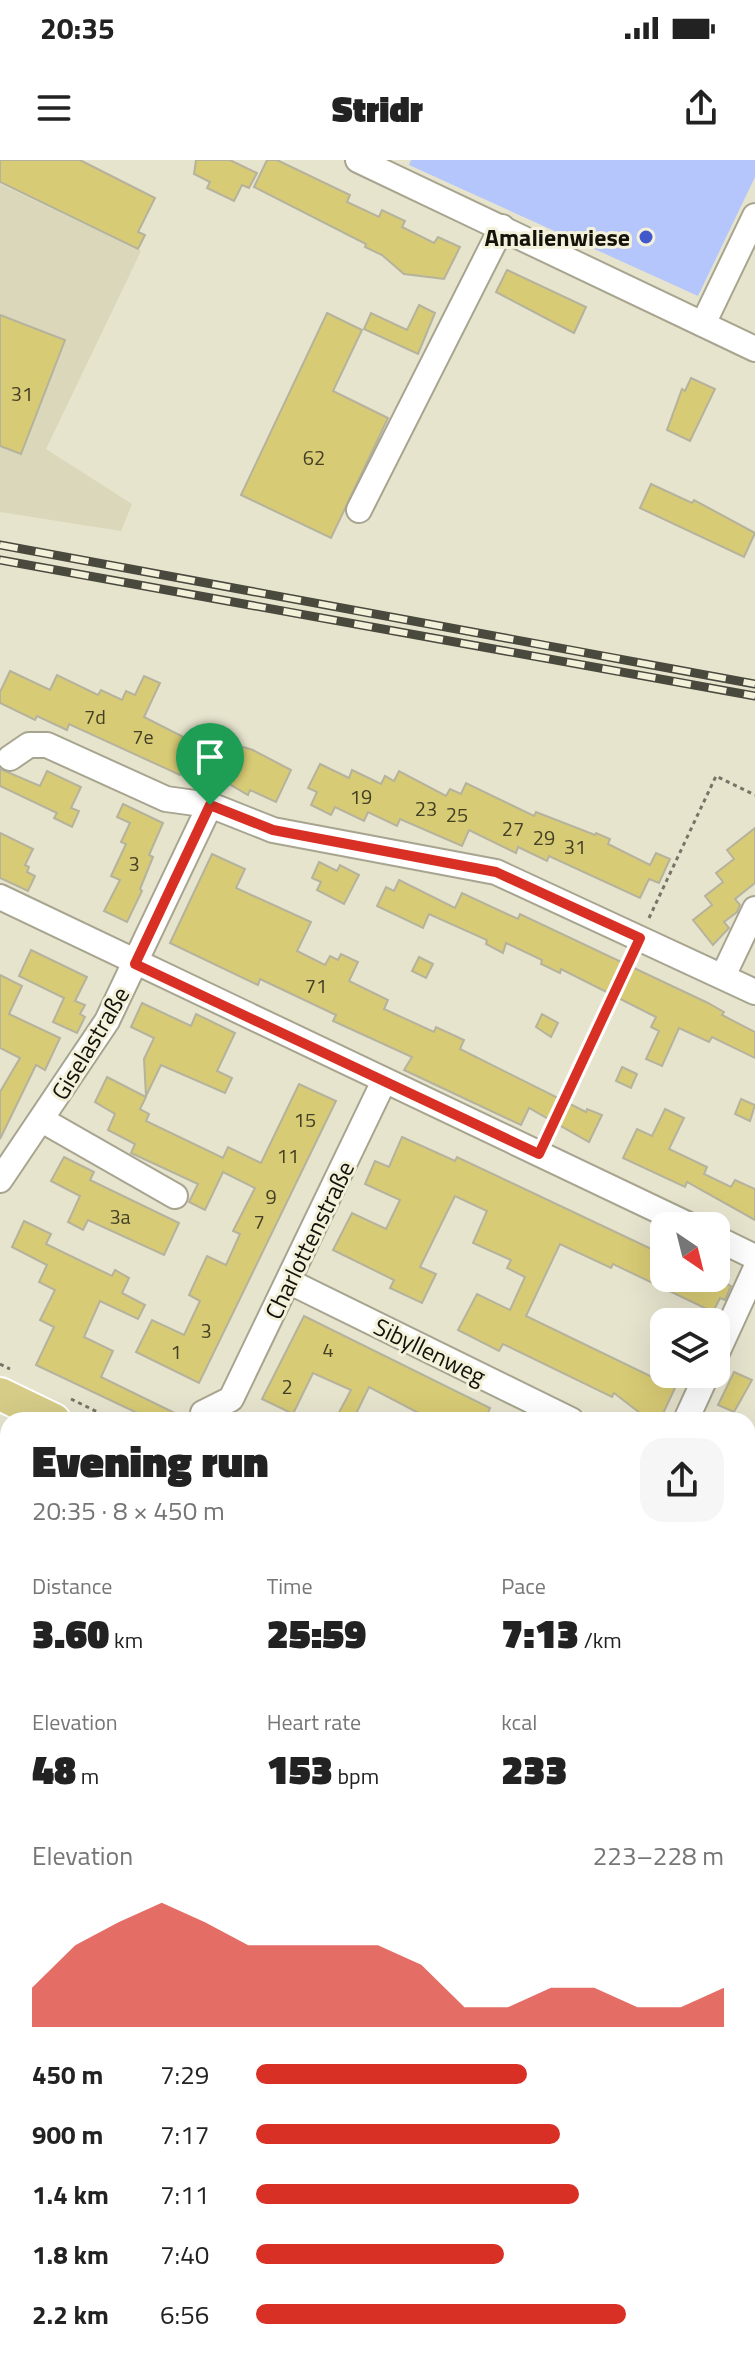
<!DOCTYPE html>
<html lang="en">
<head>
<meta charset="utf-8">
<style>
	body { margin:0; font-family:"Titillium Web",sans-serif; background:#f6f6f6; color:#222; height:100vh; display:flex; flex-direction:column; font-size:30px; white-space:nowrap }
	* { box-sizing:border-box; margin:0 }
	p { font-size:26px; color:#767676 }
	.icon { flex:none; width:44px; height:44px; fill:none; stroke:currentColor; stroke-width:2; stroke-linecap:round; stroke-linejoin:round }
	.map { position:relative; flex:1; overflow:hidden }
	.details { position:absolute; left:0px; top:1252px; width:756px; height:950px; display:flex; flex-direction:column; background:#fff; border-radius:24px 24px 0 0; box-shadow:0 8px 32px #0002 }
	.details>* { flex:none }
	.needle { width:52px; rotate:145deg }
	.fabs { position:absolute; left:650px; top:1052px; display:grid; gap:16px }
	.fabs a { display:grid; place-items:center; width:80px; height:80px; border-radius:16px; background:#fff; box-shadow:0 8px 32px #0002; font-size:40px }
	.pin { position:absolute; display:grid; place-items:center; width:68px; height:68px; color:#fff; margin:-82px -34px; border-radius:50% 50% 50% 0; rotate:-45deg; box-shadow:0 0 8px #0007 }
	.pin .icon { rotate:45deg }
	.round { display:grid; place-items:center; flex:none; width:84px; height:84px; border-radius:24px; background:#f6f6f6 }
	.headline { display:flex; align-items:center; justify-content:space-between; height:136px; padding:0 32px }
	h1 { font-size:44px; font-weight:800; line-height:60px }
	.metrics { display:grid; grid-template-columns:repeat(3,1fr); gap:12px; height:136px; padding:8px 32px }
	.metrics div { display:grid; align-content:center }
	.metrics b { font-size:40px; font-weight:800 }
	.metrics small { font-size:22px; font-weight:400 }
	.metrics p { font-size:22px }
	.chart { height:224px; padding:16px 32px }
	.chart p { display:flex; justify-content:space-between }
	.chart svg { width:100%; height:144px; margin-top:8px; fill:#d93025; opacity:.7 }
	ul { padding:0 32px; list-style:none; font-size:26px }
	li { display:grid; grid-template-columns:128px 96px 1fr; align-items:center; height:60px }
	li i { height:20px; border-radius:10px; background:#d93025 }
	.status { display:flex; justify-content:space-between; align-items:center; height:56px; padding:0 40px; background:#fff; direction:ltr }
	.status svg { height:22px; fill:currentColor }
	header { display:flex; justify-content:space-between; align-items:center; height:104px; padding:0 32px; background:#fff; font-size:36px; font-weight:800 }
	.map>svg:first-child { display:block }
</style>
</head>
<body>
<div class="status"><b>20:35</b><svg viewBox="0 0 49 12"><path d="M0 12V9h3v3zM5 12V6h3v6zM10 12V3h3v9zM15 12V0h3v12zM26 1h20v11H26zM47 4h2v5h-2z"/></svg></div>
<header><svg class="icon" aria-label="menu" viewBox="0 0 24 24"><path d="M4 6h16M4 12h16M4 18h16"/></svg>Stridr<svg class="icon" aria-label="share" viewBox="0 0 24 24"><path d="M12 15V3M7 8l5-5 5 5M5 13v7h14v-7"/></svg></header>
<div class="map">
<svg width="755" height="2201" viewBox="0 0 755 2201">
	<rect width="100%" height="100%" fill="#e7e4ce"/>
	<!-- built -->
	<path fill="#dbd7ba" d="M0 24 141 91 46 289 132 344 121 371 0 352Z"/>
	<!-- green -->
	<g fill="#b4c6fb">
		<path d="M411 0H755V17L698 136 409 5Z"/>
		<path d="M0 1555 8 1563V2194H114L118 2201H0Z"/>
		<path d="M172 2194H439L436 2201H177Z"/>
	</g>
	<!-- building -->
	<g fill="#d8cb75" stroke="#b5b29d" stroke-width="2">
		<path d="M0 0H80L155 38 138 72 145 75 138 89 0 22Z"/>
		<path d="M196 0H230L257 13 249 28 242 25 234 41 207 28 210 22 194 14Z"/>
		<path d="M267 0H277L350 35 347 42 379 57 382 50 405 61 402 67 434 83 438 77 460 87 444 119 404 114 382 95 365 87 366 84 254 27Z"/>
		<path d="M507 110 586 147 574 173 496 132Z"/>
		<path d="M419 145 435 153 418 194 364 169 371 153 407 170Z"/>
		<path d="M327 153 362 170 333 231 388 258 331 378 241 335Z"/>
		<path d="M0 155 65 180 21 294 0 286Z"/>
		<path d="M691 218 715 229 690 281 667 270 682 229 685 231Z"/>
		<path d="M651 324 692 343 694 340 755 373 744 397 640 348Z"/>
		<path d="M10 511 50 530 57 515 98 535 101 530 122 540 126 531 135 535 144 516 160 523 144 557 195 583 200 573 229 593 233 584 253 590 291 610 276 642 250 630 248 635 217 617 214 624 182 611 180 615 69 564 67 570 37 556 35 560 0 543V532Z"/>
		<path d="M320 604 349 618 352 610 381 624 385 616 394 621 399 611 446 636 450 629 461 634 466 623 534 656 536 652 595 675 596 673 610 679 608 684 650 705 656 693 670 699 659 723 649 719 640 738 549 696 547 701 518 687 516 693 469 670 462 686 400 659 397 666 368 652 364 661 335 647 331 655 311 645 317 632 308 628Z"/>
		<path d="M0 609 40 626 47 611 81 627 71 648 79 651 72 667 54 658 57 653 0 626Z"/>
		<path d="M123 644 163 663 149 695 153 697 140 729 142 731 127 762 104 751 120 720 111 716 126 684 121 682 130 663 117 657Z"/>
		<path d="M755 668V723L735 739 740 745 737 752 724 762 729 768 713 785 693 760 712 745 705 736 723 722 716 713 734 699 727 690Z"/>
		<path d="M0 673 33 689 25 705 29 707 27 712 35 716 28 731 0 718Z"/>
		<path d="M212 694 245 709 236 728 311 762 297 791 325 805 330 796 338 800 341 794 358 802 349 821 388 840 384 849 434 872 436 867 464 880 460 889 586 952 587 949 602 955 589 982 529 948 521 965 438 926 404 910 412 897 333 861 336 855 260 819 258 825 170 783Z"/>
		<path d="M319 702 337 711 340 705 359 715 344 744 317 730 321 722 312 718Z"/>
		<path d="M399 720 455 748 462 733 518 759 520 754 708 843 724 852 722 855 755 872V898L712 877 709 882 679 868 662 906 646 899 659 871 651 867 656 857 561 809 560 813 541 804 542 800 506 783 503 793 486 784 487 780 429 754 423 768 377 746 386 727 394 731Z"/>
		<path d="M31 790 87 817 75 841 85 845 80 854 85 857 77 873 53 862 64 838 19 816Z"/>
		<path d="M419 797 433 804 426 818 412 811Z"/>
		<path d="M0 815 22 826 9 854 60 878 45 910 36 905 0 979V932L20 898 0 888Z"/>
		<path d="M142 843 191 866 196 854 235 873 217 911 232 918 225 933 161 905 146 936 144 899 154 878 131 867Z"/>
		<path d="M542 854 558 863 551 877 536 867Z"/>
		<path d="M622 907 637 914 631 928 616 921Z"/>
		<path d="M107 917 146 937 140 949 149 954 146 961 223 998 228 987 261 1003 299 924 336 941 199 1223 136 1192 152 1160 184 1175 200 1141 189 1135 207 1096 226 1105 240 1074 233 1071 255 1028 223 1012 205 1050 189 1042 198 1024 131 993 135 984 108 970 115 954 95 942Z"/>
		<path d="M741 939 755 945 750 961 735 954Z"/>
		<path d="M665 949 684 958 669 989 707 1007 704 1014 731 1027 735 1020 755 1029V1060L687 1022 685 1027 623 998 637 969 652 976Z"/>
		<path d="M402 977 455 1001 457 997 664 1095V1118H714L731 1126 725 1140 720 1138 713 1152 613 1104 611 1108 560 1084 526 1156 675 1228 660 1260H649L614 1233 612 1237 503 1184 499 1191 458 1170 477 1134 510 1150 525 1117 507 1108 511 1100 473 1083 487 1051 455 1036 420 1107 436 1114 422 1143 390 1128 394 1120 333 1090 352 1053 386 1069 400 1040 365 1024 375 1001 389 1007Z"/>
		<path d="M64 997 94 1012 90 1020 179 1063 164 1095 88 1060 83 1070 68 1062 80 1036 51 1021Z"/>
		<path d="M24 1061 51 1074 46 1084 112 1116 115 1110 129 1118 122 1133 145 1145 138 1159 100 1141 84 1177 113 1191 101 1217 189 1260H152L36 1205 54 1167 40 1160 55 1130 39 1122 47 1105 12 1087Z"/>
		<path d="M304 1156 490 1248 485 1260H432L369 1227 353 1260H335L351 1230 313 1213 293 1254 262 1239Z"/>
		<path d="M734 1212 752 1220 734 1252 718 1245Z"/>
	</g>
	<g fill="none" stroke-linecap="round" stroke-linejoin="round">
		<!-- minor casing -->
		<g stroke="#a7a48f" stroke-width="28">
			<g id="minor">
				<path d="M358 0 755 189"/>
				<path d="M703 164 755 56"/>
				<path d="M359 350 502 67"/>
				<path d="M10 598 29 585H47L166 639 210 645 273 670 496 712 755 832"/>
				<path d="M0 737 691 1066"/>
				<path d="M723 816 755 749"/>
				<path d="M42 960 175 1036"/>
				<path d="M0 1020 107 861 210 645"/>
				<path d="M716 1078 755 1097"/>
				<path d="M290 1122 571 1260"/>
				<path d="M716 1195 755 1110"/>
				<path d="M203 1253 231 1239 384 921"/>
				<path d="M686 1260 707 1214"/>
				<path d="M748 1380 755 1384"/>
				<path d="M748 1851 755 1866"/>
				<path d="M748 1938 755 1923"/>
				<path d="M622 2201 626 2194"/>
			</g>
		</g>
		<!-- major casing -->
		<g stroke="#fff" stroke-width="36">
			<g id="major">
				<path d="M0 1234 54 1260"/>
				<path d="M748 1592 755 1596"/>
			</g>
		</g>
		<!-- path -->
		<g stroke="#767466" stroke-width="3" stroke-dasharray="4 4" stroke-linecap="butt">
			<path d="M649 758 716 616 755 635"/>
			<path d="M547 975 631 798"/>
			<path d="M0 1204 10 1209"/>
			<path d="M71 1239 114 1260"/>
			<path d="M0 1547 8 1555"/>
			<path d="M748 1626 755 1630"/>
			<path d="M0 1672 8 1670"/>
			<path d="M0 2178 8 2166"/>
			<path d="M132 2194 136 2201"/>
			<path d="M519 2194 532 2201"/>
			<path d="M460 2201 463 2194"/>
		</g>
		<!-- minor -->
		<use href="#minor" stroke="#fff" stroke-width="24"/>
		<!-- major -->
		<use href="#major" stroke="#d6cc88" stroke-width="32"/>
		<!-- rail casing -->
		<g stroke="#4a493e" stroke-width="9">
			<g id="rail">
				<path d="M0 385 755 524"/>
				<path d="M0 400 755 536"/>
			</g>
		</g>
		<!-- rail -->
		<use href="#rail" stroke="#f4f1db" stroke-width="6" stroke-dasharray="18" stroke-linecap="butt"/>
	</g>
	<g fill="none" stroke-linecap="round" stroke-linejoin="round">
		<!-- route casing -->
		<g stroke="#fff" stroke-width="16">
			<path id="route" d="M210 645 273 670 496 712 640 778 539 994 135 804Z"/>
		</g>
		<!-- route -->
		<use href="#route" stroke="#d93025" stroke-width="10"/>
	</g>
	<!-- markers -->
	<circle fill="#4259cc" stroke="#f4f1db" stroke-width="3" cx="646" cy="77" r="8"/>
	<g text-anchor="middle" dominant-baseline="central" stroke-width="6" stroke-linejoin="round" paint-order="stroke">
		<!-- number labels -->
		<g font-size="20" fill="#444026">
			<text x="22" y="233">31</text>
			<text x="314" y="297">62</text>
			<text x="95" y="556">7d</text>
			<text x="143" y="576">7e</text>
			<text x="361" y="636">19</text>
			<text x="426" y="648">23</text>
			<text x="457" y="654">25</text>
			<text x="513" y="668">27</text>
			<text x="544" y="677">29</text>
			<text x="575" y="686">31</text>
			<text x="134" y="703">3</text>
			<text x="316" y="825">71</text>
			<text x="305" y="959">15</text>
			<text x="288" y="995">11</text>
			<text x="271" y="1036">9</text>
			<text x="120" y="1056">3a</text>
			<text x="259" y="1061">7</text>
			<text x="206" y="1170">3</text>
			<text x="328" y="1189">4</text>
			<text x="176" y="1191">1</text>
			<text x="287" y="1226">2</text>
		</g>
		<!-- poi labels -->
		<g font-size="24" font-weight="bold" fill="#13120b" stroke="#f4f1db" text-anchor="end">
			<text x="630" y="77">Amalienwiese</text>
		</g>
		<!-- street labels -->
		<g font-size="24" fill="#13120b" stroke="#f4f1db">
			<text transform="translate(90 883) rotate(-59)">Giselastraße</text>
			<text transform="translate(309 1080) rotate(-64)">Charlottenstraße</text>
			<text transform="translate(430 1191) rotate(26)">Sibyllenweg</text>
		</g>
	</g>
</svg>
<div class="fabs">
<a><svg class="needle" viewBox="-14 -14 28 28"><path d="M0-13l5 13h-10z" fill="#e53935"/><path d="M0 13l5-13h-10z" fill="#767676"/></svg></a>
<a><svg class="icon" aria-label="layers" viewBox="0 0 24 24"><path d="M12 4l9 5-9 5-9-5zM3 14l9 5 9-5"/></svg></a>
</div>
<div class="pin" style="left:210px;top:645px;background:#1e9e55"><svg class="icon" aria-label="arrive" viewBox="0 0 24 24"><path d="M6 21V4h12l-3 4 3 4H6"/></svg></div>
<section class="details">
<div class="headline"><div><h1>Evening run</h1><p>20:35 · 8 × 450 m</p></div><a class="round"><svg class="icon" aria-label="share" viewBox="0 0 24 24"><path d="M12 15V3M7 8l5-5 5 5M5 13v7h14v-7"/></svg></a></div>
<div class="metrics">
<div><p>Distance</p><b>3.60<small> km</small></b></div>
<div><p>Time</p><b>25:59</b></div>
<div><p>Pace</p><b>7:13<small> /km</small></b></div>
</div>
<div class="metrics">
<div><p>Elevation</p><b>48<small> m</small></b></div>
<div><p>Heart rate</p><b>153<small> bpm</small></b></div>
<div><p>kcal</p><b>233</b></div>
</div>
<div class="chart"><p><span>Elevation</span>223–228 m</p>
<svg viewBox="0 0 160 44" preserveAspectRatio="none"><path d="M0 44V32L10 19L20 12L30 6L40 12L50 19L60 19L70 19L80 19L90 25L100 38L110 38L120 32L130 32L140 38L150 38L160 32V44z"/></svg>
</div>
<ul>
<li><b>450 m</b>7:29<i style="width:58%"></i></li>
<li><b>900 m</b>7:17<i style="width:65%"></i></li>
<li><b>1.4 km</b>7:11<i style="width:69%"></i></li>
<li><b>1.8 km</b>7:40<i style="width:53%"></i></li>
<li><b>2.2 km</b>6:56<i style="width:79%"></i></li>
</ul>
</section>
</div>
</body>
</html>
